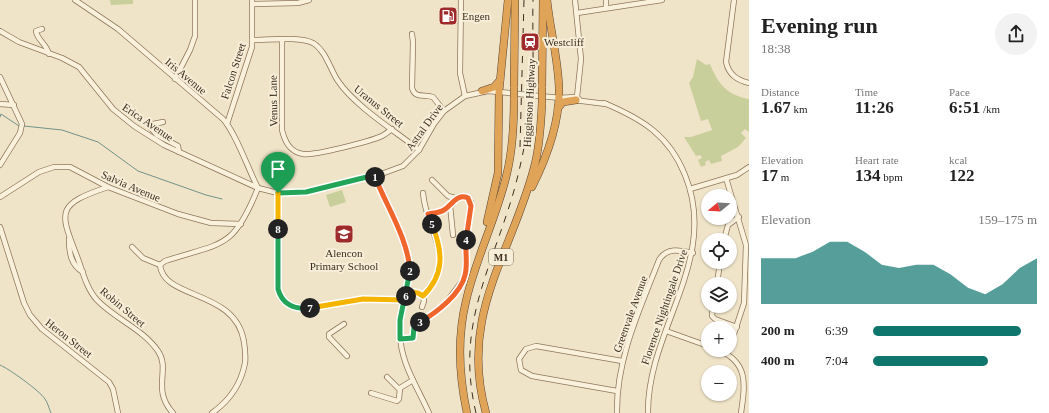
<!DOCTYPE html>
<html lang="en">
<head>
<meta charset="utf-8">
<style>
	body { margin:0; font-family:Georgia,serif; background:#f2f2f2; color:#222; height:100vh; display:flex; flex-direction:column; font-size:15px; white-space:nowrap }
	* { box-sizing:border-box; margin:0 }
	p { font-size:13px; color:#767676 }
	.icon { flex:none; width:22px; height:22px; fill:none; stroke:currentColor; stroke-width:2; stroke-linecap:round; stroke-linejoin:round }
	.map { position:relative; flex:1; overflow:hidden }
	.panel { display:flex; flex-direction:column; background:#fff; width:300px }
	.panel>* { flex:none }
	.needle { width:26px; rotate:252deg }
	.fabs { position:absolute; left:701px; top:189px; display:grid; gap:8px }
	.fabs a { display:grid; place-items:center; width:36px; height:36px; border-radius:50%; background:#fff; box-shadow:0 1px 3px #0004; font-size:20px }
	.pin { position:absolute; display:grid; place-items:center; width:34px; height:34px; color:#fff; margin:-41px -17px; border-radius:50% 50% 50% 0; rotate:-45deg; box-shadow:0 0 4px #0007 }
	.pin .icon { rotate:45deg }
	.km { position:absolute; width:20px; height:20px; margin:-10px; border-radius:50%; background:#222; color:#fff; font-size:11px; line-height:20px; text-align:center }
	.round { display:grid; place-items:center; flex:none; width:42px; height:42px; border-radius:21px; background:#f2f2f2 }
	.headline { display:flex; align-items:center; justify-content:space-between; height:68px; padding:0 12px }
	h1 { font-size:22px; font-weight:600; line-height:30px }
	.metrics { display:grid; grid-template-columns:repeat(3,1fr); gap:6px; height:68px; padding:4px 12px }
	.metrics div { display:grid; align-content:center }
	.metrics b { font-size:17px; font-weight:600 }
	.metrics small { font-size:11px; font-weight:400 }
	.metrics p { font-size:11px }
	.chart { height:112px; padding:8px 12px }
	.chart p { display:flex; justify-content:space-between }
	.chart svg { width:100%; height:72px; margin-top:4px; fill:#0f766e; opacity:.7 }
	ul { padding:0 12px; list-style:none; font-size:13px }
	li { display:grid; grid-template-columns:64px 48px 1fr; align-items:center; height:30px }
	li i { height:10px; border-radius:5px; background:#0f766e }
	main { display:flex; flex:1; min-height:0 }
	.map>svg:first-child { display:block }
</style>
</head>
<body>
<main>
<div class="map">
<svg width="749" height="413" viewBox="0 0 749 413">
	<rect width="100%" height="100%" fill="#f0e4c8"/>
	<!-- green -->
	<g fill="#c9cf9b">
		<path d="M110 0H133V4L111 5Z"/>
		<path d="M697 59 706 65 710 64C718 84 727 95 749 99V132L745 129 741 133 746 138 738 147 721 156 722 161 711 164 709 160 705 162 706 165 701 167 698 160 702 158 700 155 696 156 684 137H691L712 130 708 119 701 121 689 83 693 77Z"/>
		<path d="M342 190 346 202 330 207 326 195Z"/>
	</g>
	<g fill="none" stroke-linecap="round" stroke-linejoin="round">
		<!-- stream -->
		<g stroke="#6f938a" stroke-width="1">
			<path d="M0 117 1 114 19 126"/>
			<path d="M24 126 62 130 98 142 138 171 206 195 222 199"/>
			<path d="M0 365C8 368 40 391 45 399 48 403 49 409 51 413"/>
		</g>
		<!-- minor casing -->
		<g stroke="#8d765c" stroke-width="6">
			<g id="minor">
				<path d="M75 0 118 29 223 119C236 133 248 169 258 188"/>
				<path d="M461 0 460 73 465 96"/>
				<path d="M575 0 581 59 577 97 579 99"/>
				<path d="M606 0V8"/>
				<path d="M734 0 726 62C729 75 737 80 749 83"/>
				<path d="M253 4 298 3 309 0"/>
				<path d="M577 13 662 0"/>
				<path d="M42 29 36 31C37 40 46 43 49 54"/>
				<path d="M0 31 19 42 62 58 79 67 113 109 134 126 164 145 258 188 278 193 306 192 384 173 403 166 419 150 434 124 444 111 465 96 488 91 561 98"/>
				<path d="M412 34 413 42 412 88C415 99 424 94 433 97L444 111"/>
				<path d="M252 40C269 40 299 36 313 43 326 51 330 69 338 81 355 106 395 131 419 150"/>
				<path d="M282 40V130C285 142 290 152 303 154 314 156 371 141 382 136 386 134 389 131 392 129"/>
				<path d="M0 77 22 124 20 133 0 165"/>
				<path d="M175 79 190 50 195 36V0"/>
				<path d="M559 98 575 97"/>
				<path d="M574 100 606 104"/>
				<path d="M604 103C642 119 669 135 685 175 720 260 647 329 648 413"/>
				<path d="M0 104 14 105"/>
				<path d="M163 122 153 124 151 128 157 135 178 146 179 152"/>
				<path d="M227 124 252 47V0"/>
				<path d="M375 175C384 198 405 235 408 258 412 283 400 305 400 330 399 361 417 386 429 413"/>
				<path d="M726 178 746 245 744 303 730 346"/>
				<path d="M108 187C54 205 60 212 78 259 83 273 87 289 97 300 115 319 143 329 158 351 171 370 151 389 173 413"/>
				<path d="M690 189 737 175 749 167"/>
				<path d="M278 193V289C280 297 285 304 293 307 309 313 347 300 365 299 378 298 392 300 405 300"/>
				<path d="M0 197 39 172 54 167H70L108 187 178 214 211 223 241 224"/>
				<path d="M450 205 453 235"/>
				<path d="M428 214 443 211 458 197"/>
				<path d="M0 227 24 303 30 315 42 329 109 382 113 389 118 413"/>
				<path d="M69 239C69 253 71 265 83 272"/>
				<path d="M724 240 728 225 739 217"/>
				<path d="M132 247 143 258 160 265"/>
				<path d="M717 284 720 262"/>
				<path d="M407 291 418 293 423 296 424 301 422 307"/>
				<path d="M423 296C460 260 426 233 423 193"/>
				<path d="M713 306 712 316 715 319 737 327"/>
				<path d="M344 324 329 334V337L347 356"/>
				<path d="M666 331 708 346"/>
				<path d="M400 339 413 338V330L416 325 432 315 445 304 463 280 466 270 465 243 471 202 465 197 455 198 448 196 432 180"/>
				<path d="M718 350C749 362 745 385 741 413"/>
				<path d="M387 377 399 389"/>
				<path d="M617 391 532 376 521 370 519 359 526 349 536 346 622 361"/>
				<path d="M371 393 397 401 399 399 400 388 413 380"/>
				<path d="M212 413C229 401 241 384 245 363 246 356 245 349 244 342 236 289 163 300 160 265L165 261C223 242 233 250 258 188"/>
				<path d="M617 413C616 359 640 309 659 260 667 247 680 250 693 253"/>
			</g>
		</g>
		<!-- highway casing -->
		<g stroke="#5b4430" stroke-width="8">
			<g id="highway">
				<path d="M514 88 515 0"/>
				<path d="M542 88 543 0"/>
				<path d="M482 91 494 87 500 80"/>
				<path d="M558 108 563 102 576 100"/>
				<path d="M532 187C547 157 560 121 559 88 558 58 550 29 547 0"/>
				<path d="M487 222 498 173 499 92 508 0"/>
				<path d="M467 413C459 376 457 338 466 301 476 257 497 217 507 173 513 148 514 123 514 98"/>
				<path d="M486 413C458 313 513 253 535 164 540 144 541 123 542 103"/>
			</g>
		</g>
		<!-- minor -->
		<use href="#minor" stroke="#faf1dc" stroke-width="4.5"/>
		<!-- highway -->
		<use href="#highway" stroke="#e0a458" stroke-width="7"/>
		<!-- rail -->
		<g stroke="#3d2e20" stroke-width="1" stroke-dasharray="7 7" stroke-linecap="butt">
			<path d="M520 147 524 0"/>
			<path d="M476 413C457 333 485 281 509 207 517 183 522 158 527 133 536 94 532 41 533 0"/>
		</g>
		<!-- highway-bridge casing -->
		<g stroke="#5b4430" stroke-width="8" stroke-linecap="butt">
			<g id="highway-bridge">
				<path d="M514 88V98"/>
				<path d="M542 103V88"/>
			</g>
		</g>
		<!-- highway-bridge -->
		<use href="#highway-bridge" stroke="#e0a458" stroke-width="7"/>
	</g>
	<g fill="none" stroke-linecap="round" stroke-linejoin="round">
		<!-- split-1 casing -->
		<g stroke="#fff" stroke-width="8">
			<path id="split-1" d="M278 193 306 192 375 175V177"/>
		</g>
		<!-- split-2 casing -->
		<g stroke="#fff" stroke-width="8">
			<path id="split-2" d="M375 177C387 207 408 239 410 271"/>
		</g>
		<!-- split-3 casing -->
		<g stroke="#fff" stroke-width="8">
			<path id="split-3" d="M410 271 400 320V339L413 338 414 327 420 322"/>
		</g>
		<!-- split-4 casing -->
		<g stroke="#fff" stroke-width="8">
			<path id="split-4" d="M420 322C436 313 461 294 465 275 468 264 465 252 466 240"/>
		</g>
		<!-- split-5 casing -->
		<g stroke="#fff" stroke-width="8">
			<path id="split-5" d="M432 224 428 214C433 213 439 213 444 210 452 205 457 193 468 198L471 206 466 240"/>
		</g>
		<!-- split-6 casing -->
		<g stroke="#fff" stroke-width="8">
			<path id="split-6" d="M406 296 407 291 418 293 423 296C445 274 443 252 432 224"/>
		</g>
		<!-- split-7 casing -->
		<g stroke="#fff" stroke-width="8">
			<path id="split-7" d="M310 308 363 299 405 300 406 296"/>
		</g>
		<!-- split-8 casing -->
		<g stroke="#fff" stroke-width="8">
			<path id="split-8" d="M278 229V289C282 304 294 310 310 308"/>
		</g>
		<!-- split-9 casing -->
		<g stroke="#fff" stroke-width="8">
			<path id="split-9" d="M278 193V229"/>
		</g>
		<!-- split-1 -->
		<use href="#split-1" stroke="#22a559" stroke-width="5"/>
		<!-- split-2 -->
		<use href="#split-2" stroke="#f0652b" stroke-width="5"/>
		<!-- split-3 -->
		<use href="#split-3" stroke="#22a559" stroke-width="5"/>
		<!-- split-4 -->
		<use href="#split-4" stroke="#f0652b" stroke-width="5"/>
		<!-- split-5 -->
		<use href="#split-5" stroke="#f0652b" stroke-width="5"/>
		<!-- split-6 -->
		<use href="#split-6" stroke="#f5b400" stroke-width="5"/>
		<!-- split-7 -->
		<use href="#split-7" stroke="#f5b400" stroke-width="5"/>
		<!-- split-8 -->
		<use href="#split-8" stroke="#22a559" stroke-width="5"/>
		<!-- split-9 -->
		<use href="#split-9" stroke="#f5b400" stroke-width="5"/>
	</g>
	<!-- icons -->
	<defs>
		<g id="fuel-square" transform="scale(1)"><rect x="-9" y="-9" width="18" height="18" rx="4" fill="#9e2a2b" stroke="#f7eed8"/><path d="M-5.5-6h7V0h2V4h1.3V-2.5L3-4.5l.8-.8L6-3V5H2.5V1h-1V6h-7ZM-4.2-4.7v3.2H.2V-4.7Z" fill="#fff"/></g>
		<g id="station-square" transform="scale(1)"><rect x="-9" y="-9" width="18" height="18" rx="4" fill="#9e2a2b" stroke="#f7eed8"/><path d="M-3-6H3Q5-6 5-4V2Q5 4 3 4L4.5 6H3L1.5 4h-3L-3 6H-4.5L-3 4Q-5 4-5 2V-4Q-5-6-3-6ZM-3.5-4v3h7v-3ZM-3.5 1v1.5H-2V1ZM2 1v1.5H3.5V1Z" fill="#fff"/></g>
		<g id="school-square" transform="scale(1)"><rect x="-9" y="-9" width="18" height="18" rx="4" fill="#9e2a2b" stroke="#f7eed8"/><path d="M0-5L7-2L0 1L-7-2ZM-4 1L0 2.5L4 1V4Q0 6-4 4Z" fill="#fff"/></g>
	</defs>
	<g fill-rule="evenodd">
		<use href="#fuel-square" x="448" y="16"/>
		<use href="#station-square" x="530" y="42"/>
		<use href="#school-square" x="344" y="234"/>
	</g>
	<g text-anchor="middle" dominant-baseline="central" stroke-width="4" stroke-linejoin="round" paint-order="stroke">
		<!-- shield labels -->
		<rect fill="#f7eed8" stroke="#756857" stroke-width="1" x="489" y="249" width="24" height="16" rx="3"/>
		<g font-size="10" font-weight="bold" fill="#3d2e20">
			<text x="501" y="257">M1</text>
		</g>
		<!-- poi labels -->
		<g font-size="11" fill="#3d2e20" stroke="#f7eed8" text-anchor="start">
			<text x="462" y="16">Engen</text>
			<text x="544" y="42">Westcliff</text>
			<text x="344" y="253" text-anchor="middle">Alencon<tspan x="344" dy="13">Primary School</tspan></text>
		</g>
		<!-- street labels -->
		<g font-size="11" fill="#3d2e20" stroke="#f7eed8">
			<text transform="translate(233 71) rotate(-72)">Falcon Street</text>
			<text transform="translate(186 76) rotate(40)">Iris Avenue</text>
			<text transform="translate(273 101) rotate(-91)">Venus Lane</text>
			<text transform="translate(529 103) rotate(-87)">Higginson Highway</text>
			<text transform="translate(379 106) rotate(39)">Uranus Street</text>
			<text transform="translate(148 122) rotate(34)">Erica Avenue</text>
			<text transform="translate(424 127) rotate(-54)">Astral Drive</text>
			<text transform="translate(131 186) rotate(23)">Salvia Avenue</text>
			<text transform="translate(123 307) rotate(40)">Robin Street</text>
			<text transform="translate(664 307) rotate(-71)">Florence Nightingale Drive</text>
			<text transform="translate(630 314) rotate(-70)">Greenvale Avenue</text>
			<text transform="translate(69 338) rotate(38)">Heron Street</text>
		</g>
	</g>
</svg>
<div class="fabs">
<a><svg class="needle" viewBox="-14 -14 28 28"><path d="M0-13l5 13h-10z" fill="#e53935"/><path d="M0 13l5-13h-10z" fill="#767676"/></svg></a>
<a><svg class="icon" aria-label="locate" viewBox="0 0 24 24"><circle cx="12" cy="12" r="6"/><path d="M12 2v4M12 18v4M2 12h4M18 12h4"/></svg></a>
<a><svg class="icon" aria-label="layers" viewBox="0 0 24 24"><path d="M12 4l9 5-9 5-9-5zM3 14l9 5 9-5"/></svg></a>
<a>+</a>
<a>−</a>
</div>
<div class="pin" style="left:278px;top:193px;background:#1e9e55"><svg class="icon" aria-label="arrive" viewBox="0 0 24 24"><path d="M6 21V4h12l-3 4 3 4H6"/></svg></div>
<b class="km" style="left:375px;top:177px">1</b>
<b class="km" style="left:410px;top:271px">2</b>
<b class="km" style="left:420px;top:322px">3</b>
<b class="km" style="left:466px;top:240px">4</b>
<b class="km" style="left:432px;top:224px">5</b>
<b class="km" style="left:406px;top:296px">6</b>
<b class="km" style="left:310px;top:308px">7</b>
<b class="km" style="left:278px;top:229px">8</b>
</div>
<section class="panel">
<div class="headline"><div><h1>Evening run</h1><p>18:38</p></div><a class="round"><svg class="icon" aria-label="share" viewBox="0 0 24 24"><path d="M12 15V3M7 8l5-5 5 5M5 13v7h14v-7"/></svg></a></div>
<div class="metrics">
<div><p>Distance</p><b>1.67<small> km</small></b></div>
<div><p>Time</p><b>11:26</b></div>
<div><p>Pace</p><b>6:51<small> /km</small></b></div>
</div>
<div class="metrics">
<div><p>Elevation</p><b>17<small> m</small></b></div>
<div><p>Heart rate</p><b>134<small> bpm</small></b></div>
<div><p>kcal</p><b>122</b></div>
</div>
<div class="chart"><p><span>Elevation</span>159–175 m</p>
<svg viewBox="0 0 160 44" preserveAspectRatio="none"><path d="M0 44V16L10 16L20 16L30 12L40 6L50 6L60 12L70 20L80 22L90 20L100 20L110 26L120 34L130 38L140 32L150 22L160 16V44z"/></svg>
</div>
<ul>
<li><b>200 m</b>6:39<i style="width:90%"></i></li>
<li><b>400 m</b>7:04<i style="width:70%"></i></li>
</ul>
</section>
</main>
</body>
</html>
